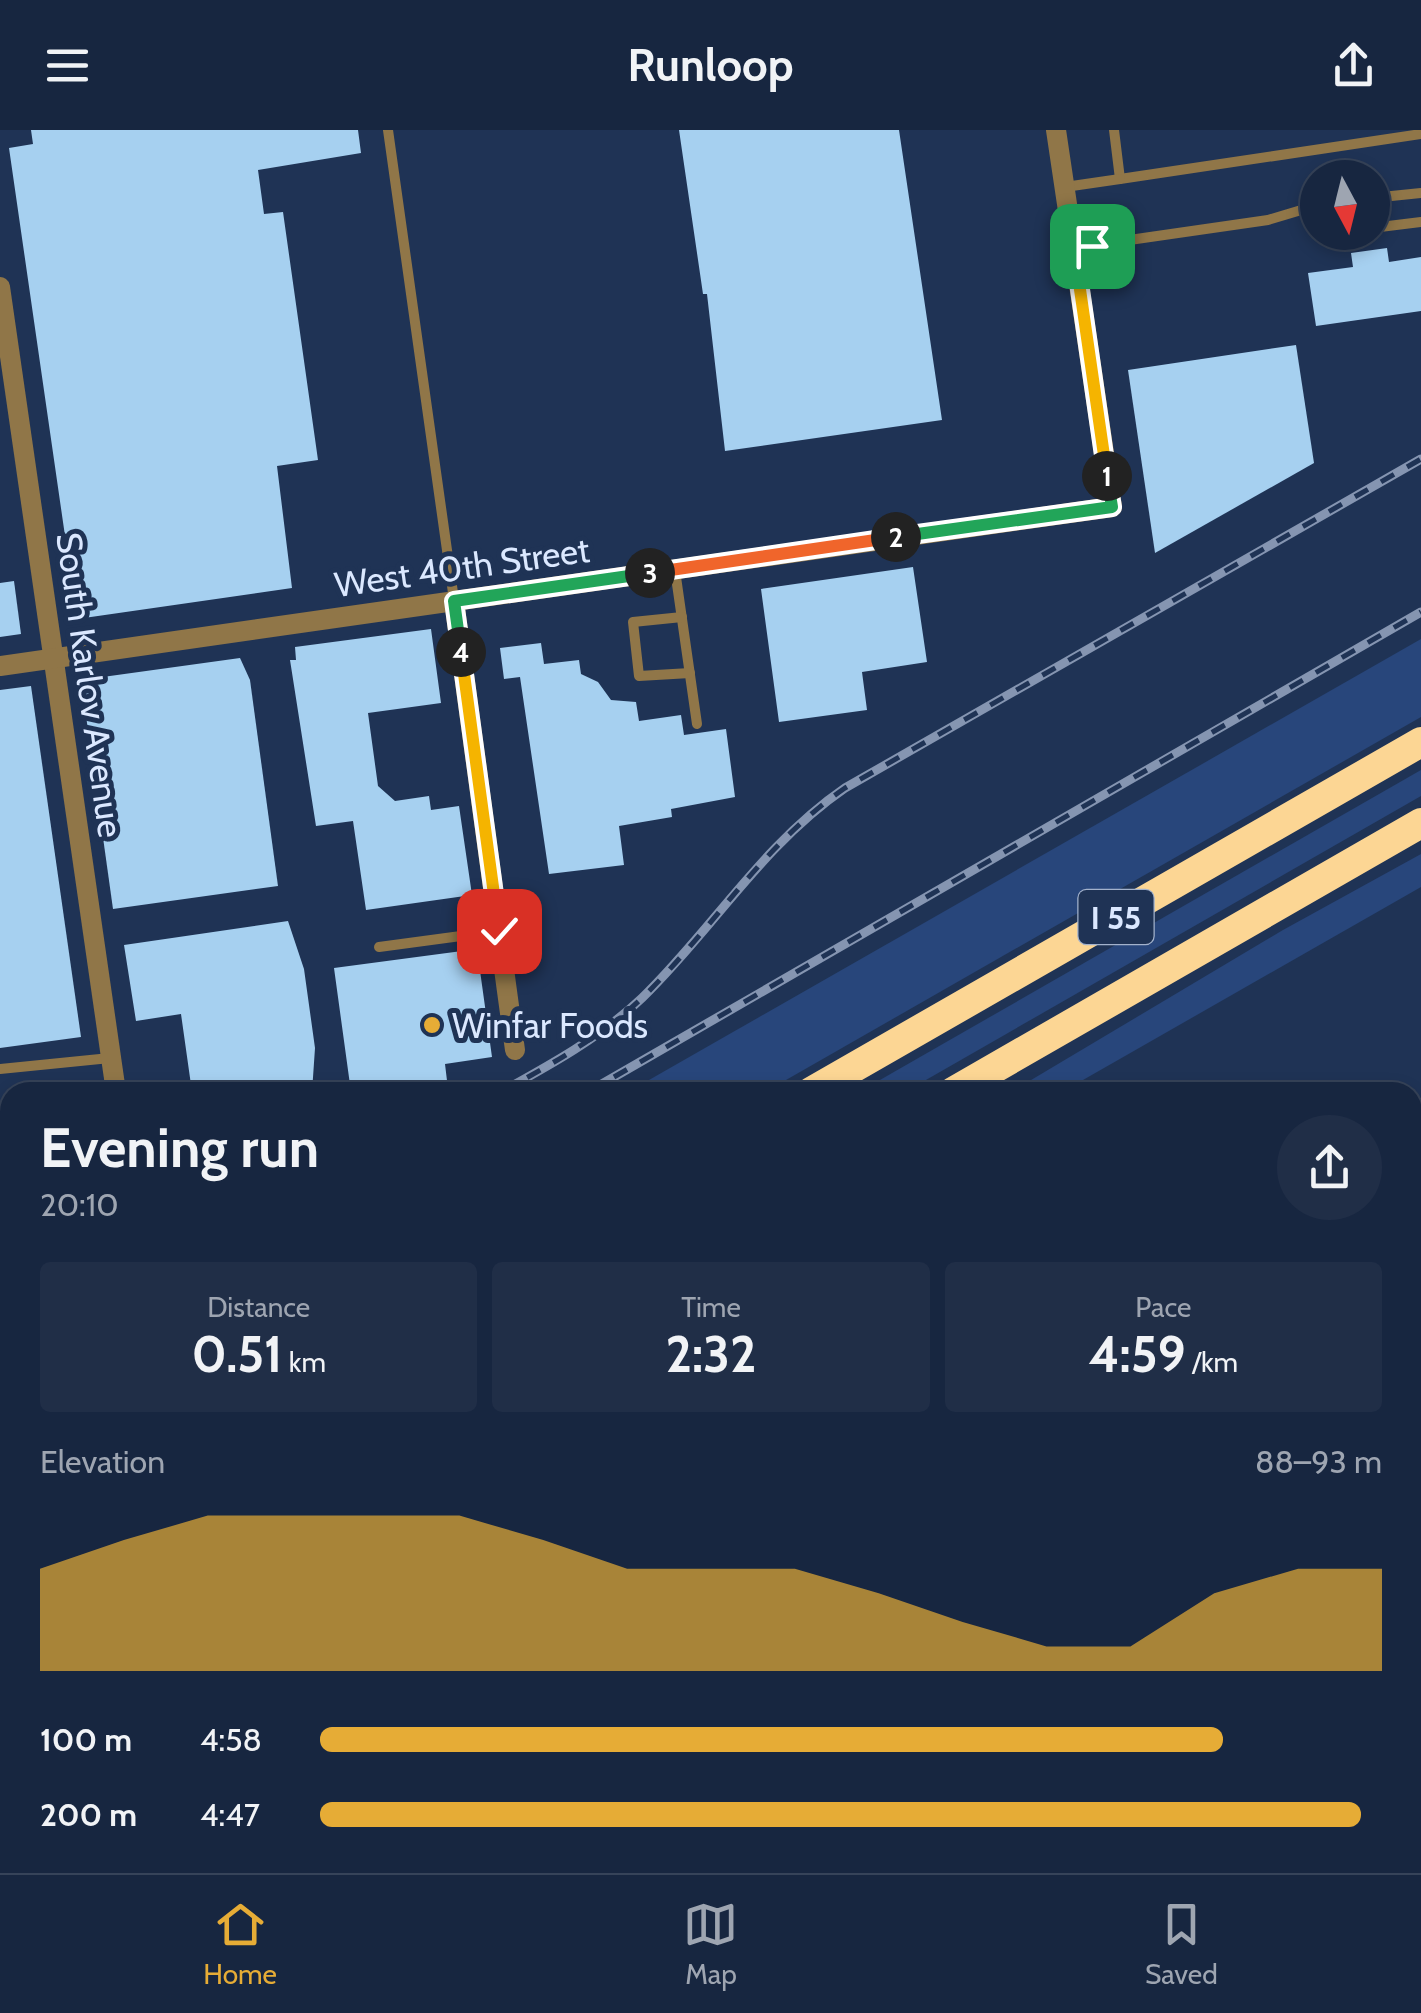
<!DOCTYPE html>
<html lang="en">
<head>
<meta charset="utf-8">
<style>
	body { margin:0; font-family:Cabin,sans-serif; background:#202e47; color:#f1f3f6; height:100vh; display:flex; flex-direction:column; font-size:38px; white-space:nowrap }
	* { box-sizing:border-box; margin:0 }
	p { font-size:32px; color:#9ea5b1 }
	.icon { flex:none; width:55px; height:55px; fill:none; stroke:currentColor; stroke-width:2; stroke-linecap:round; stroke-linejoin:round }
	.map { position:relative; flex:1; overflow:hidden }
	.drawer { position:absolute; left:0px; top:952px; width:1422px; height:792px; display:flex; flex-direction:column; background:#172640; border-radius:30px 30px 0 0; box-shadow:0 5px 15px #0003,0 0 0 2px #364359 }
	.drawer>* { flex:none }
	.needle { width:65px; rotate:173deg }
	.tools { position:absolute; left:1300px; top:30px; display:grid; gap:20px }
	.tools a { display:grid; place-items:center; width:90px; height:90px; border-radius:50%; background:#172640; box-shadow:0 5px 15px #0003,0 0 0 2px #364359; font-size:50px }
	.pin { position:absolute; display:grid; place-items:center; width:85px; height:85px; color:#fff; margin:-42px; border-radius:20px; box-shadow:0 5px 15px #0006 }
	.km { position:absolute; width:50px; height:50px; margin:-25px; border-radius:50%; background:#222; color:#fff; font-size:28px; line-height:50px; text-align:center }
	.round { display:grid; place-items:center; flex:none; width:105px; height:105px; border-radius:52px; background:#202e47 }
	.head { display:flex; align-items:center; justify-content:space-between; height:170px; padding:0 40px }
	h1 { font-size:55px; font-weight:700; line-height:75px }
	.metrics { display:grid; grid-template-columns:repeat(3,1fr); gap:15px; height:170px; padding:10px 40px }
	.metrics div { display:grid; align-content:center; border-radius:10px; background:#202e47; text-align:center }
	.metrics b { font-size:50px; font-weight:700 }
	.metrics small { font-size:28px; font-weight:400 }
	.metrics p { font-size:28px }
	.chart { height:280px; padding:20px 40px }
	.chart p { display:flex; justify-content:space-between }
	.chart svg { width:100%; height:180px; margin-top:10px; fill:#e6ac36; opacity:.7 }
	ul { padding:0 40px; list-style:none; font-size:32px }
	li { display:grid; grid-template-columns:160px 120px 1fr; align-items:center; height:75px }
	li i { height:25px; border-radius:12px; background:#e6ac36 }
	header { display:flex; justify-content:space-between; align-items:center; height:130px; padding:0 40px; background:#172640; font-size:45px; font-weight:700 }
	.menu { display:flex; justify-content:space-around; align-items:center; height:140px; border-top:2px solid #364359; background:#172640; font-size:28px; color:#9ea5b1 }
	.menu a { display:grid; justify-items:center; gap:5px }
	.menu .current { color:#e6ac36 }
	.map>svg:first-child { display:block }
</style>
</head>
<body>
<header><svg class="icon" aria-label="menu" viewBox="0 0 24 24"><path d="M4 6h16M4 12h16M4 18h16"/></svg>Runloop<svg class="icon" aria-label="share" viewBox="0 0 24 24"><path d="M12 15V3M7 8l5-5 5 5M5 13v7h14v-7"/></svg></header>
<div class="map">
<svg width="1421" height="1743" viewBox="0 0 1421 1743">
	<rect width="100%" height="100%" fill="#1f3355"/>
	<!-- green -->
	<g fill="#28467b">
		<path d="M1421 509V587L765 962H628Z"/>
		<path d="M1421 640V666L905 962H859Z"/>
		<path d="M1421 724V757L1062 962H1011L1283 800Z"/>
	</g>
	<!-- water -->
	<g fill="#011847">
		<path d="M1421 1177V1480L1413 1485 1412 1182Z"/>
		<path d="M494 1735H967L953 1743H480Z"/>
	</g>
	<!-- building -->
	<g fill="#a6d0f0">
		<path d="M31 0H358L361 23 258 40 264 84 283 82 318 330 277 336 292 458 77 489 9 18 33 14Z"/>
		<path d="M679 0H899L942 290 725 321 707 164H703Z"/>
		<path d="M1387 118 1389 132 1421 127V181L1316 196 1308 143 1353 137 1351 123Z"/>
		<path d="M1296 215 1314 333 1155 423 1128 240Z"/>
		<path d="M913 437 927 532 862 542 867 580 779 592 761 459Z"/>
		<path d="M14 451 21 504 0 507V453Z"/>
		<path d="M431 499 441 573 368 583 378 656 395 671 429 666 431 680 459 676 472 765 366 780 353 691 316 696 290 530H296L295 517Z"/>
		<path d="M541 513 544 534 579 530 581 544 598 552 611 570 636 572 639 591 681 585 684 605 726 599 735 667 671 679 672 687 619 696 624 735 549 744 520 547 504 549 500 518Z"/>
		<path d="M240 528 250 550 278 756 113 779 81 550Z"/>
		<path d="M31 556 81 907 0 918V560Z"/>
		<path d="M288 791 304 839 315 918 312 962H192L181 884 136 891 124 815Z"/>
		<path d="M477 819 492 927 445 934 448 959 351 962 334 838Z"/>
	</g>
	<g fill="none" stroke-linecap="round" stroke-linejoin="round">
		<!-- service -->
		<g stroke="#907648" stroke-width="10">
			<path d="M388 0 454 470"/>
			<path d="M1114 0 1120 49 1421 4"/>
			<path d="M1065 57 1120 49"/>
			<path d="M1372 68 1421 63"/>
			<path d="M1314 76 1318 93"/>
			<path d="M1372 98 1421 92"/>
			<path d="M1074 118 1268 90 1318 75"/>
			<path d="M675 440 697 594"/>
			<path d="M682 487 633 492 639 546 690 543"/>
			<path d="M379 817 498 801"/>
			<path d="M0 939 110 928"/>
			<path d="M0 993 10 992"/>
			<path d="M1412 1020 1421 1015"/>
			<path d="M0 1189 10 1188"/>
			<path d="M165 1743 178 1735"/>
		</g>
		<!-- minor -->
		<g stroke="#907648" stroke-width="20">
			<path d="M0 157 116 962"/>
			<path d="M454 471 515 920"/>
			<path d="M0 536 1112 377 1056 0"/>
		</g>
		<!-- motorway -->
		<g stroke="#fcd694" stroke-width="30">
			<path d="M811 962 1421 612"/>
			<path d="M953 962 1421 693"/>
			<path d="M0 1368 10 1362"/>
			<path d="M0 1427 10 1421"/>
			<path d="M0 1513 10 1507"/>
			<path d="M0 1556 10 1550"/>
		</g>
		<!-- rail casing -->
		<g stroke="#8595b1" stroke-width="9">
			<g id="rail">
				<path d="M501 962C550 935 601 907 642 868 713 799 762 715 845 658L1421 329"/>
				<path d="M588 962 1421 482"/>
				<path d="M1412 978 1421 973"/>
				<path d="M0 1221 10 1219"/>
				<path d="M0 1301 10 1295"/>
				<path d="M61 1743 75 1735"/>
				<path d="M81 1743 95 1735"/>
			</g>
		</g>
		<!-- rail -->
		<use href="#rail" stroke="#1f3355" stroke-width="5" stroke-dasharray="15" stroke-linecap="butt"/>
	</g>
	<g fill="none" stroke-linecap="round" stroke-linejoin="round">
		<!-- split-1 casing -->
		<g stroke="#fff" stroke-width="20">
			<path id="split-1" d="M1092 116 1074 118 1107 346"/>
		</g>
		<!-- split-2 casing -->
		<g stroke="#fff" stroke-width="20">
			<path id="split-2" d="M896 407 1112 377 1107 346"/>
		</g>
		<!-- split-3 casing -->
		<g stroke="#fff" stroke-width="20">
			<path id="split-3" d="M650 443 896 407"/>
		</g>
		<!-- split-4 casing -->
		<g stroke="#fff" stroke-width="20">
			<path id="split-4" d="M461 522 454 471 650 443"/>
		</g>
		<!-- split-5 casing -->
		<g stroke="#fff" stroke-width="20">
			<path id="split-5" d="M461 522 499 801"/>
		</g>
		<!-- split-1 -->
		<use href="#split-1" stroke="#f5b400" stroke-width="12"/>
		<!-- split-2 -->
		<use href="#split-2" stroke="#22a559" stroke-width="12"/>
		<!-- split-3 -->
		<use href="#split-3" stroke="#f0652b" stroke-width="12"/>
		<!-- split-4 -->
		<use href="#split-4" stroke="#22a559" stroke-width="12"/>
		<!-- split-5 -->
		<use href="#split-5" stroke="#f5b400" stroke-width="12"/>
	</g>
	<!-- markers -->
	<circle fill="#e6ac36" stroke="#1f3355" stroke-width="4" cx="432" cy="895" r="10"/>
	<g text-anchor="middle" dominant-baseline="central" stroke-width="10" stroke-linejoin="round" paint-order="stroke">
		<!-- shield labels -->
		<rect fill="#1f3355" stroke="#a3b2cc" stroke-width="2.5" x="1078.5" y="760" width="75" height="54" rx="8"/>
		<g font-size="32" font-weight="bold" fill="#dbe8ff">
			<text x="1116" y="787">I 55</text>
		</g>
		<!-- street labels -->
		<g font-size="35" fill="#dbe8ff" stroke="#1f3355">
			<text transform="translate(462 437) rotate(-8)">West 40th Street</text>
			<text transform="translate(90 555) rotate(82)">South Karlov Avenue</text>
		</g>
		<!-- poi labels -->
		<g font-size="35" fill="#dbe8ff" stroke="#1f3355" text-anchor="start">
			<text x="452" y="895">Winfar Foods</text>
		</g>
	</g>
</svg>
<div class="tools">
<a><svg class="needle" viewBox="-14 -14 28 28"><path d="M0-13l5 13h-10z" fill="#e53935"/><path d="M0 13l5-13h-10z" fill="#9ea5b1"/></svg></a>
</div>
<div class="pin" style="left:1092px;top:116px;background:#1e9e55"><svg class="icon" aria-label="arrive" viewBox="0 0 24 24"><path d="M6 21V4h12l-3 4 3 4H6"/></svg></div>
<div class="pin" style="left:499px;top:801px;background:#d93025"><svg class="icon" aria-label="check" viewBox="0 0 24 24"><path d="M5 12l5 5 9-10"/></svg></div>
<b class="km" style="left:1107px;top:346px">1</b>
<b class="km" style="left:896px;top:407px">2</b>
<b class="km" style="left:650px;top:443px">3</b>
<b class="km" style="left:461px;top:522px">4</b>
<section class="drawer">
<div class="head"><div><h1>Evening run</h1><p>20:10</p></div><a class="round"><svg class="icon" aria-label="share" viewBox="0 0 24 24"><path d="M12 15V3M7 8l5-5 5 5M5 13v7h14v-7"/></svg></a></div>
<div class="metrics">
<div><p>Distance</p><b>0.51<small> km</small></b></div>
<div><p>Time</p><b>2:32</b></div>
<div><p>Pace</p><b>4:59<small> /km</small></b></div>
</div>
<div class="chart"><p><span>Elevation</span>88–93 m</p>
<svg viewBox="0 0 160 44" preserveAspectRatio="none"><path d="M0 44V19L10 12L20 6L30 6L40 6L50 6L60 12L70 19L80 19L90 19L100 25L110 32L120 38L130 38L140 25L150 19L160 19V44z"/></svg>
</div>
<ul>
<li><b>100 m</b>4:58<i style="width:85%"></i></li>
<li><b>200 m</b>4:47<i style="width:98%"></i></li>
</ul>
</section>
</div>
<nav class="menu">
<a class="current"><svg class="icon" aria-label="home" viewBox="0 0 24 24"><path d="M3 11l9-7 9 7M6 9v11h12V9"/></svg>Home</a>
<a><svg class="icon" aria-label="map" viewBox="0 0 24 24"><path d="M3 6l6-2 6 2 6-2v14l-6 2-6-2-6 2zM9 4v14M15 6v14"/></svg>Map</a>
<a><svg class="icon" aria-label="saved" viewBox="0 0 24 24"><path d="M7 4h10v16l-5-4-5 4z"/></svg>Saved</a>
</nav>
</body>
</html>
